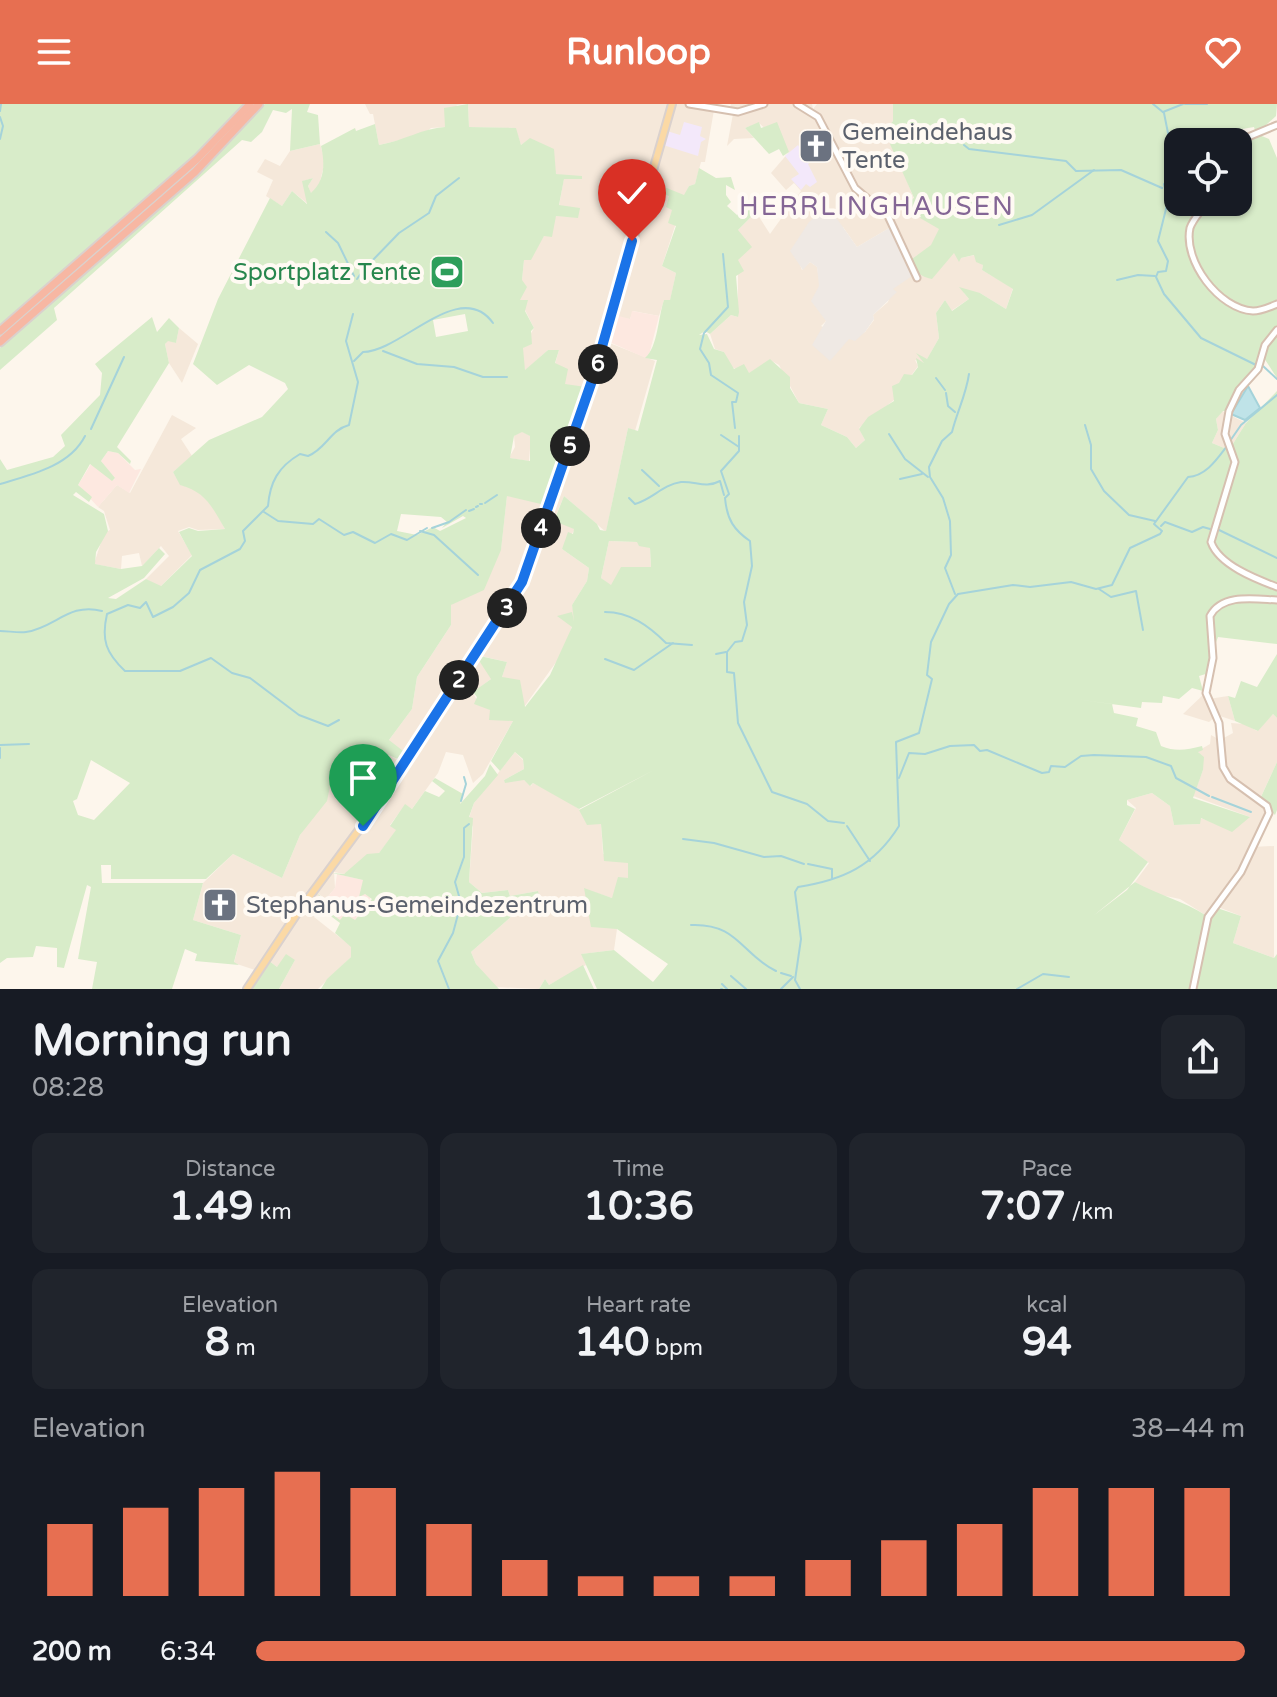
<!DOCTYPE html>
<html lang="en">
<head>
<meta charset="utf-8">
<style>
	body { margin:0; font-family:"Varela Round",sans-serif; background:#20242c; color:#f1f3f6; height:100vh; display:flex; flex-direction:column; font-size:30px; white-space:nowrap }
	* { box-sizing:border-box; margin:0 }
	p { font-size:26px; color:#9ea1a6 }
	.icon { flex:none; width:44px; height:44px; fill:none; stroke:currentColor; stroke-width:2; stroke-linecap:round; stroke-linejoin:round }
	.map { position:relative; height:885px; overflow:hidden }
	.panel { display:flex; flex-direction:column; background:#171b24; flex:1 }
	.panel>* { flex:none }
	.fabs { position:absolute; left:1164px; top:24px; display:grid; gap:16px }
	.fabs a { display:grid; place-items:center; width:88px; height:88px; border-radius:16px; background:#171b24; box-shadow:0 2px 6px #0004; font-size:40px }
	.pin { position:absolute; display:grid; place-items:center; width:68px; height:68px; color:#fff; margin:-82px -34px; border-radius:50% 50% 50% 0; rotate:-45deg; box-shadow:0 0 8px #0007 }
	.pin .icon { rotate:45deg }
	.km { position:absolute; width:40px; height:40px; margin:-20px; border-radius:50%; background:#222; color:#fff; font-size:22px; line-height:40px; text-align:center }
	.round { display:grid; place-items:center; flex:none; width:84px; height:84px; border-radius:16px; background:#20242c }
	.summary { display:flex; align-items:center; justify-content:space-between; height:136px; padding:0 32px }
	h1 { font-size:44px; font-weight:800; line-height:60px }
	.stats { display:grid; grid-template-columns:repeat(3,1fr); gap:12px; height:136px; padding:8px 32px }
	.stats div { display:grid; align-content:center; border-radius:16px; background:#20242c; text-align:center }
	.stats b { font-size:40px; font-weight:800 }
	.stats small { font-size:22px; font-weight:400 }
	.stats p { font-size:22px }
	.chart { height:224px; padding:16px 32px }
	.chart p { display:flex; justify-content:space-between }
	.chart svg { width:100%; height:144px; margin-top:8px; stroke:#e76f51; stroke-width:6 }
	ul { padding:0 32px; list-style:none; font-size:26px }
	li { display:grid; grid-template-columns:128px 96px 1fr; align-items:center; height:60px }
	li i { height:20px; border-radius:10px; background:#e76f51 }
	header { display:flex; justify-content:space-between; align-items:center; height:104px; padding:0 32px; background:#e76f51; color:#fff; font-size:36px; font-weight:800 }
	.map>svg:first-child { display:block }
</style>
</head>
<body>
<header><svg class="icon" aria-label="menu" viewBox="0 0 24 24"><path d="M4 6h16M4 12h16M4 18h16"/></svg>Runloop<svg class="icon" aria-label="heart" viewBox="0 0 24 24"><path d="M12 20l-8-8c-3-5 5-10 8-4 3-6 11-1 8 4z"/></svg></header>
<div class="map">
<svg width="1277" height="885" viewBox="0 0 1277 885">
	<rect width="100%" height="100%" fill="#fdf6ec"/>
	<!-- residential -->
	<g fill="#f5e8da" fill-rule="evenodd">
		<path d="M365 0H463L457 1 445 23 431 24 422 31 379 41 373 10H370Z"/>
		<path d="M468 0H716L730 4 731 0H812L813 5 817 0H893V17L887 26 914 95 908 99 913 109 940 124 961 154 975 151 983 161 982 166 1013 184 1006 205 980 189H964L969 195 951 207 945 196 936 209 939 234 925 259 915 256 918 262 894 296 859 324 865 336 856 344 847 333 821 321 828 305 799 299 779 261 770 256 749 270 731 263 724 248 715 245 710 230 731 211 738 213V126L756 108 770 130 801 87 794 79 786 86 771 69 789 48 759 19 745 24 754 34 734 35 727 42 733 10 714 6 705 58H701L695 80 689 82 685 91 662 162 676 169 670 197 664 196 659 212 633 207 630 215 608 212 602 236 655 257 635 327 628 324 606 428 564 392 554 416 575 425 562 445 589 464 587 477 572 501 575 513 564 547 524 603 502 573 507 558 481 552 478 555 492 574 473 589 479 600 513 617 483 670 473 679 463 651 446 648 438 669 412 705 405 701 390 721 397 726 379 749 344 770 334 768 335 784 326 795 317 789 327 798 314 813 352 843 351 853 318 885H279L295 856 277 863 264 853 255 866 234 859 241 831 193 816 203 779 233 750 282 774 300 731 330 681 348 689 384 649 401 657 389 636 412 605 417 573 451 521V501L501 445 507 392 553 376 560 359 565 280 555 260 559 246H548L525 267 521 248 534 224 520 196 524 156 531 153 556 112 578 113 559 102 564 74 581 75 556 70 545 43 530 35 521 41 515 24 469 23ZM843 123 857 143 891 123 892 185 888 198 873 211 874 216 865 228 849 235 821 222 826 217 817 163 810 158 802 166 797 153Z"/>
		<path d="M320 40 325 57 319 82 311 90 308 82 313 74 303 77 308 100 292 87 282 102 266 92 273 76 257 68 265 55 280 62 290 47Z"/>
		<path d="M179 224 198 240 182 279 169 259 165 240 168 236 176 239Z"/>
		<path d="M1222 307 1246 319 1229 346 1212 339 1218 326 1216 315Z"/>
		<path d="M172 311 196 324 181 335 192 352 173 368 181 381 196 385 212 400 225 425 198 426 189 423 178 427 192 451 160 483 146 475 169 452 161 442 142 462 139 449 122 452 121 465 94 460 104 429 110 426 104 407 98 403 117 381 130 389Z"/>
		<path d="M521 327 531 332 529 357 509 354 515 343 514 332Z"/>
		<path d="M609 437 638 438 650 444 651 464 631 463 611 482 601 474Z"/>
		<path d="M1204 590 1209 595 1228 592 1235 617 1217 611 1209 618 1183 610Z"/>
		<path d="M1273 610 1277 614V658L1259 697 1266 703 1267 712 1251 743 1274 742V854L1233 839 1241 812 1213 801 1207 812 1180 795 1156 790 1135 778 1149 759 1119 736 1136 704 1127 696 1152 689 1170 702 1174 721 1200 720V714L1209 717 1250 713 1193 692 1203 666 1198 647 1210 640 1211 631 1220 636 1233 629 1231 619 1245 620 1257 627Z"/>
		<path d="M515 648 523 656 524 665 504 676H524L531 682 533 679 560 692 579 705 587 720 601 719 603 750 628 758V775L612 794 584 785 617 825 614 846 582 850 586 861 549 881 545 875 539 885 494 883 476 860 471 848 513 811 532 803 538 787 510 792 508 786 482 789 469 778 473 723 469 714 474 699Z"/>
	</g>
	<!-- commercial -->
	<g fill="#fde8e0">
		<path d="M632 207 659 212 648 255 607 237 615 211 630 215Z"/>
		<path d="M108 347 118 349 135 366 141 365 129 389 117 381 98 403 78 381 91 360 112 376 115 375 101 357Z"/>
		<path d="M337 770 363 776 365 790 371 793 355 816H340L328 807 332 800 326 795 335 784Z"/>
	</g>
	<!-- industrial -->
	<path fill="#efe9e4" d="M828 102 857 143 891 123 912 172 893 185 897 188 873 211 874 215 865 228 855 237 849 235 830 257 812 241 826 217 811 197 819 182 817 163 810 158 803 166 790 147 809 118Z"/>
	<!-- education -->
	<g fill="#f3e8fa">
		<path d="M684 18 702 23 700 32 706 35 701 38 698 52 663 41 667 27 680 31Z"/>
		<path d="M798 41 804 51 812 48 816 54 808 60 817 78 810 83 806 80 801 86 791 75 799 70 785 52Z"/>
	</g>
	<!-- green -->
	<g fill="#d8ecc9" fill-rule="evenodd">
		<path d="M0 0H244L198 49 0 221Z"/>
		<path d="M265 0H310L307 8 318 11 320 40 290 47 292 5 286 9 273 6 262 28 251 38 242 36 54 204 57 216 0 266V244L208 61Z"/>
		<path d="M468 0 469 23 516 24 521 41 530 34 554 45 556 70 582 72V75H564L559 101 580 104 578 114 556 112 552 133 544 132 531 156H524L522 176 527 183 520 196H528L525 207 534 224 531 227 532 240 523 244 525 266 548 246H559L555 259 568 265 565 280 586 283 545 401 507 392 501 446 484 486 451 501V521L417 573 412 605 389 636 407 650 402 657 384 649 348 690 330 682 327 697 300 731 282 774 233 750 206 775H111V761H101L102 779H203L193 816 241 831 234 858 239 861 195 857 197 850 185 845 172 885H92L97 858 78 855 91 783 87 781 64 864 57 863V844L36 842 33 853 7 854 0 859V355L7 366 53 353 65 342 61 331 100 291 102 269 95 260 152 213 157 228 169 214 179 224 176 239 168 237 165 240 169 259 117 343 131 357 130 360 118 349 108 347 101 357 115 374 112 377 90 360 78 381 92 393 89 398 76 388 73 391 104 410 108 427 96 448 95 460 121 465 142 462 159 444 165 450 144 474 108 494 116 495 146 475 161 482 192 452 179 428 189 424 198 427 225 425C212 403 206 388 180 381L173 368 209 336 262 313 288 285 285 279 249 261 217 281 193 260 218 195 270 94 282 102 292 87 307 100 302 77 313 74 308 82 311 89C325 77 325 59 321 42L355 24 356 27 375 20 379 41C403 37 423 24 445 23L444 4ZM465 210 468 227 436 233 433 216ZM522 328 530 332V357L510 354 514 332ZM401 410 441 413 447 418 442 424 463 412 466 414 440 427 433 423 417 431 397 427ZM91 656 130 679 94 716 78 711 73 697 77 695Z"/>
		<path d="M893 0H1277L1276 12 1266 21 1269 24 1257 30 1269 35 1277 54V274L1262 251 1228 308 1223 307 1216 315 1218 326 1212 339 1229 346 1246 319 1277 287V482L1236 462 1210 442 1235 463 1277 484V494L1240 493 1209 506 1212 547 1209 569 1199 572 1203 587 1192 584 1179 595 1163 592 1162 599 1142 598 1141 604 1067 594 1112 600 1114 609 1138 614 1136 622 1156 628 1161 642C1176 648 1186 646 1202 642L1203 646 1198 648 1204 653 1203 666 1193 694 1250 713 1232 728 1201 714 1200 720 1174 721 1170 702 1152 689 1127 696V701L1135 705 1119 736 1148 758 1127 786 1093 812 1135 778C1158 791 1182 796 1207 812L1217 804 1241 812 1233 839 1274 854 1277 850V885H597L581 850 614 846 653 878 668 860 617 825 591 823 584 784 612 794 618 773 628 774V759L604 757 601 720 587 721 579 706 654 666 579 705 533 679 530 682 524 676 505 679 504 676 524 665 523 655 515 648 500 667 491 657 513 617 489 616 490 606 474 600 477 593 473 588 491 575 478 555 480 552 507 558 502 573 520 576 525 603 550 571 572 523 557 512 572 508 574 517 572 501 587 477 589 464 562 445 568 428 573 430 574 425 554 417 564 392 597 420 600 426 606 427 628 324 638 327 657 256 645 254C658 243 658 213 664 196H670L676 169 662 162 676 122 668 119 672 106 666 103 669 92 650 84 652 78 684 91 689 82 695 80 699 64 716 74 731 73 735 86 726 81V91L731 98 727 102 737 111 748 101 756 108 738 126 752 143 738 156 744 167 736 172 739 208 738 213 731 211 710 230 705 227 699 231 707 230 714 245 724 248 734 265 744 260 749 269 770 255 790 273V284L799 299 828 305 821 321 847 333 856 344 865 336 859 325 868 313 894 297 892 282 899 279 904 270 912 271 918 263 916 254 924 259 916 249 927 255 939 234 936 209 945 196 952 207 969 195 959 183 980 189 1006 205 1013 185 982 166 983 161 976 158 974 151 961 154 959 158 954 149 932 175C921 173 913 167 912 155L931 141 939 125 920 114 921 112 913 109 907 99 914 94 890 40 893 34 884 28 893 17ZM1254 23 1256 30 1233 38H1238V98H1178V38H1224L1225 28ZM609 437 637 438 639 442 650 444 651 463H621L611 481 601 474Z"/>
		<path d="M759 18 761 24 777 18 789 48 783 52 779 45 769 50 745 24Z"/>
		<path d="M1237 497H1277V540L1218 533 1214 544C1211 515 1207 508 1237 497Z"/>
		<path d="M1277 550V614L1273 610 1258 627 1235 617 1228 592 1235 594 1241 577 1257 583Z"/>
		<path d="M1277 658V706L1275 711 1260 695Z"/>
		<path d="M490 660 498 671 474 699 469 713 473 714 469 778 482 789 508 786 510 792 538 787 541 801 533 803 534 810 513 811 471 848 476 860 499 885H321L327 875 351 853V843L335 829 340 819 324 807 329 800 316 789 333 800 328 807 340 816 345 810 355 816 372 795 365 790 359 793 363 776 332 769 344 770 367 750 379 749 396 726 390 722 405 700 412 705 425 687 439 693 445 687 432 677 435 674 463 690 460 700 485 672Z"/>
		<path d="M286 850 295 856 279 885H242L264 853 277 863Z"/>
		<path d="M583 861 594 885H539L545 875 549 881Z"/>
	</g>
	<!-- water -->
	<path fill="#bfe3e8" stroke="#a5d3da" stroke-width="2" d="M1248 282 1260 304 1245 316 1231 310Z"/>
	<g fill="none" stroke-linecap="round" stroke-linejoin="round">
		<!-- stream -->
		<g stroke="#a5d3da" stroke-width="2">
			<path d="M1153 0 1164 9 1169 34 1178 43"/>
			<path d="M1185 0H1207"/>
			<path d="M0 7 1 0"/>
			<path d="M1163 8 1183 0"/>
			<path d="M0 13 3 22 0 35"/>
			<path d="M964 41 969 45 1066 57 1076 67 1121 66 1162 84"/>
			<path d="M1178 70 1164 80 1168 97 1158 137 1168 157 1166 167 1158 168 1156 173 1164 190 1201 234 1256 261"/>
			<path d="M999 121 1032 111 1094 66"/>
			<path d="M326 128 338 139 354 172"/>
			<path d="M370 159 399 129 429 109 436 92 459 74"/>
			<path d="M357 175 362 168"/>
			<path d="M1117 176 1138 171 1155 172"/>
			<path d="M705 228 728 203 723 150"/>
			<path d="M704 229 700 245 709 259 711 271 738 289 736 298H732L735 324"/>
			<path d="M383 247 417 260 454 263 483 273H507"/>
			<path d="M354 257 363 248C401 248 460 173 493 219"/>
			<path d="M1263 262 1277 275"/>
			<path d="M936 274 945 286"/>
			<path d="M946 289 948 302 955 308"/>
			<path d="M1085 321 1091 341V365L1104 387 1129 411 1155 417"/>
			<path d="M91 325 124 253"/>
			<path d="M889 330 905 355 928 373"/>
			<path d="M721 331 739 343"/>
			<path d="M739 332V347L721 367 729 390 725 394C727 416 734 426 750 437L752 462 744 498 747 521 742 537 735 538 727 548V568L734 569 738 619 772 688 807 700 828 717 844 719"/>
			<path d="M1230 337 1241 321 1277 291"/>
			<path d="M642 366 659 382"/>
			<path d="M900 375 922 370"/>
			<path d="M0 380C31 371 70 362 85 332"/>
			<path d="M629 394 635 400C653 395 662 381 681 378 696 377 705 385 720 377L724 391"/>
			<path d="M485 399 497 391"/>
			<path d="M480 400H482"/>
			<path d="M476 403 478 402"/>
			<path d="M469 407 474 405"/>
			<path d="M264 408 278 417 313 420 319 415 344 431 353 428 375 439 391 430 407 436 427 424"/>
			<path d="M1161 422 1165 418 1192 428 1203 423 1210 425"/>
			<path d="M432 424 449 418 466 406"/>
			<path d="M1217 425 1277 454"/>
			<path d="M420 427 434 431 478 471"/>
			<path d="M1099 485 1111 493 1136 487 1143 526"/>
			<path d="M955 490 945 464 951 451 950 417 943 394 930 373 929 363 942 337 952 328C957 308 966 291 969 270"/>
			<path d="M605 508C630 508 649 522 666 539L692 541"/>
			<path d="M0 527C8 527 18 529 26 528 55 524 69 498 102 507"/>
			<path d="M716 550 726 548"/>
			<path d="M605 555 634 566 673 539"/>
			<path d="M339 616 328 622 299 611 250 574 232 569 211 554 180 567H125C106 549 101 536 107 510L128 501 140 504 146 498 153 513 173 503 189 489 200 466 240 445 245 437 243 427 268 402C270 378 278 363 300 350L308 352C326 345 330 326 349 321L358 278 346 237 353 210"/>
			<path d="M0 641 29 640"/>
			<path d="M0 644V654"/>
			<path d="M899 674 909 649 925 650 950 642 974 641 980 647 987 646 1042 669 1049 668 1051 662 1065 663 1081 652 1094 651 1146 653 1171 662 1176 674 1209 692"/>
			<path d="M1212 693 1251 708"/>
			<path d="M461 697 466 680 464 673"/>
			<path d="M847 722 870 757"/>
			<path d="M683 735 714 739 764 753 781 752 804 760"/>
			<path d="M808 760 832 765V775"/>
			<path d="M691 821C738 819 741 850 776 867"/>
			<path d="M781 869 791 872"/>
			<path d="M731 872 746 885"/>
			<path d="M722 880 727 885"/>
			<path d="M449 885 438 857 453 829 461 799 455 778 464 753V724L469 720"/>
			<path d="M721 885H722"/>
			<path d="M781 885 793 873"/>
			<path d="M800 885 795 876 801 835 795 788 798 783C843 776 874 762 899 722L896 638 919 629 932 575 927 571 931 538 949 500 958 490 1013 481 1030 483 1071 478 1096 485 1112 481 1130 444 1160 430 1162 427 1154 420 1188 373C1206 372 1217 355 1227 342"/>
			<path d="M1017 885 1043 870 1069 873"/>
		</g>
		<!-- secondary casing -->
		<g stroke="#d6c0b0" stroke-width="9">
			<g id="secondary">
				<path d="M689 0 738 8 764 0"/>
				<path d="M797 0 818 13 855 84 888 112 917 174"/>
				<path d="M1236 38 1277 21"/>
				<path d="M1207 98C1202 106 1193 115 1190 124 1183 157 1219 205 1253 207 1261 207 1270 203 1277 200"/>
				<path d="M1277 226 1265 241 1258 265 1239 286 1229 307 1225 330 1235 358 1211 438C1219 461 1256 475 1277 483"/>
				<path d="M1193 885 1208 813 1241 768 1269 709 1267 702 1230 675 1223 663 1219 619 1206 589 1213 554 1210 512C1222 489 1255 495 1277 496"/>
			</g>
		</g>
		<!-- primary casing -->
		<g stroke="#dad1cd" stroke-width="10">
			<path id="primary" d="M247 885 298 808 378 700 522 478 599 255 672 0"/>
		</g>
		<!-- highway casing -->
		<g stroke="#dad1cd" stroke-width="11">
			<g id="highway">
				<path d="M0 227 197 55 250 0"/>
				<path d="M0 238 195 68 259 0"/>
			</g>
		</g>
		<!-- secondary -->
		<use href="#secondary" stroke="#fff" stroke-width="5"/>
		<!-- primary -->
		<use href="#primary" stroke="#fbd9a5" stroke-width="6"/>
		<!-- highway -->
		<use href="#highway" stroke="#f7b7a3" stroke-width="7"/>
	</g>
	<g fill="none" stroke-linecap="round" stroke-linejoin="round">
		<!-- route casing -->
		<g stroke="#fff" stroke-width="16">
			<path id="route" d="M363 722 522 478 594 271 632 137"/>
		</g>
		<!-- route -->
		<use href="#route" stroke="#1a73e8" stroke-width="10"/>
	</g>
	<!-- icons -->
	<defs>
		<g id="church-square" transform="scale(1.8)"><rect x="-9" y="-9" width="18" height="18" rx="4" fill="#6b7280" stroke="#fffaf3"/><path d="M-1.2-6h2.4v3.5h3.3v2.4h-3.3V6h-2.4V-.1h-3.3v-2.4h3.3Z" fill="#fff"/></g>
		<g id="stadium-square" transform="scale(1.8)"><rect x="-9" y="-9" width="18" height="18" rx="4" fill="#2e9e5b" stroke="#fffaf3"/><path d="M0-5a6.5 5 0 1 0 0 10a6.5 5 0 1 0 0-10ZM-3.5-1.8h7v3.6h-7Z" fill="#fff"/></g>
	</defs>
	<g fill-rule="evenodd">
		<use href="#church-square" x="816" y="42"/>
		<use href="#stadium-square" x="447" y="168"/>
		<use href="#church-square" x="220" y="801"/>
	</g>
	<g text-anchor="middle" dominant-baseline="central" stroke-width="8" stroke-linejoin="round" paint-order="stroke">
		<!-- worship labels -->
		<g font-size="24" fill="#5b616d" stroke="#fffaf3" text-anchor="start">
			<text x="842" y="28">Gemeindehaus<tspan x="842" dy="28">Tente</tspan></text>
			<text x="246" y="801">Stephanus-Gemeindezentrum</text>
		</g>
		<!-- leisure labels -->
		<g font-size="24" fill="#27864d" stroke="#fffaf3" text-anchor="end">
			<text x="421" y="168">Sportplatz Tente</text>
		</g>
		<!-- neighbourhood labels -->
		<g font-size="26" letter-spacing="2" fill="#846695" stroke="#fffaf3">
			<text x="877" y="102">HERRLINGHAUSEN</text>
		</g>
	</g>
</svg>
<div class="fabs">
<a><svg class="icon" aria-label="locate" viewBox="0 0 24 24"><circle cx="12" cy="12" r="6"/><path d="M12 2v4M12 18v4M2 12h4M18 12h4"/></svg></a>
</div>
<div class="pin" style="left:363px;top:722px;background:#1e9e55"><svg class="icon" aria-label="arrive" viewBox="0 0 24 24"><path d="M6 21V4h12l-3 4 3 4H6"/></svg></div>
<div class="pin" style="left:632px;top:137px;background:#d93025"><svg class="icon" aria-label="check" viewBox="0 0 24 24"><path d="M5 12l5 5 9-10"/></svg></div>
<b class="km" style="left:459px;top:576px">2</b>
<b class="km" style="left:507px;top:504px">3</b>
<b class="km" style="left:541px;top:424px">4</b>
<b class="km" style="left:570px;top:342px">5</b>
<b class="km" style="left:598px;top:260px">6</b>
</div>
<section class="panel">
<div class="summary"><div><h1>Morning run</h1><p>08:28</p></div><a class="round"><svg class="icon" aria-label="share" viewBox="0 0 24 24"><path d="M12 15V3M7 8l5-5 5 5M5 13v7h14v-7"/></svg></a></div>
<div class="stats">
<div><p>Distance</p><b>1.49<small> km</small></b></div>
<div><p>Time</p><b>10:36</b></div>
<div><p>Pace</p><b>7:07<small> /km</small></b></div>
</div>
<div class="stats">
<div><p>Elevation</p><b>8<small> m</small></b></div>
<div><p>Heart rate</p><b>140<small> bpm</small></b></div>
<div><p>kcal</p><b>94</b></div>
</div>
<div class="chart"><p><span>Elevation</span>38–44 m</p>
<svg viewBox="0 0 160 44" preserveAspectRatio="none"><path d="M5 44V22M15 44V17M25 44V11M35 44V6M45 44V11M55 44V22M65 44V33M75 44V38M85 44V38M95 44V38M105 44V33M115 44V27M125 44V22M135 44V11M145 44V11M155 44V11"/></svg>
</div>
<ul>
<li><b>200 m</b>6:34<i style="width:100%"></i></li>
</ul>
</section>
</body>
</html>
